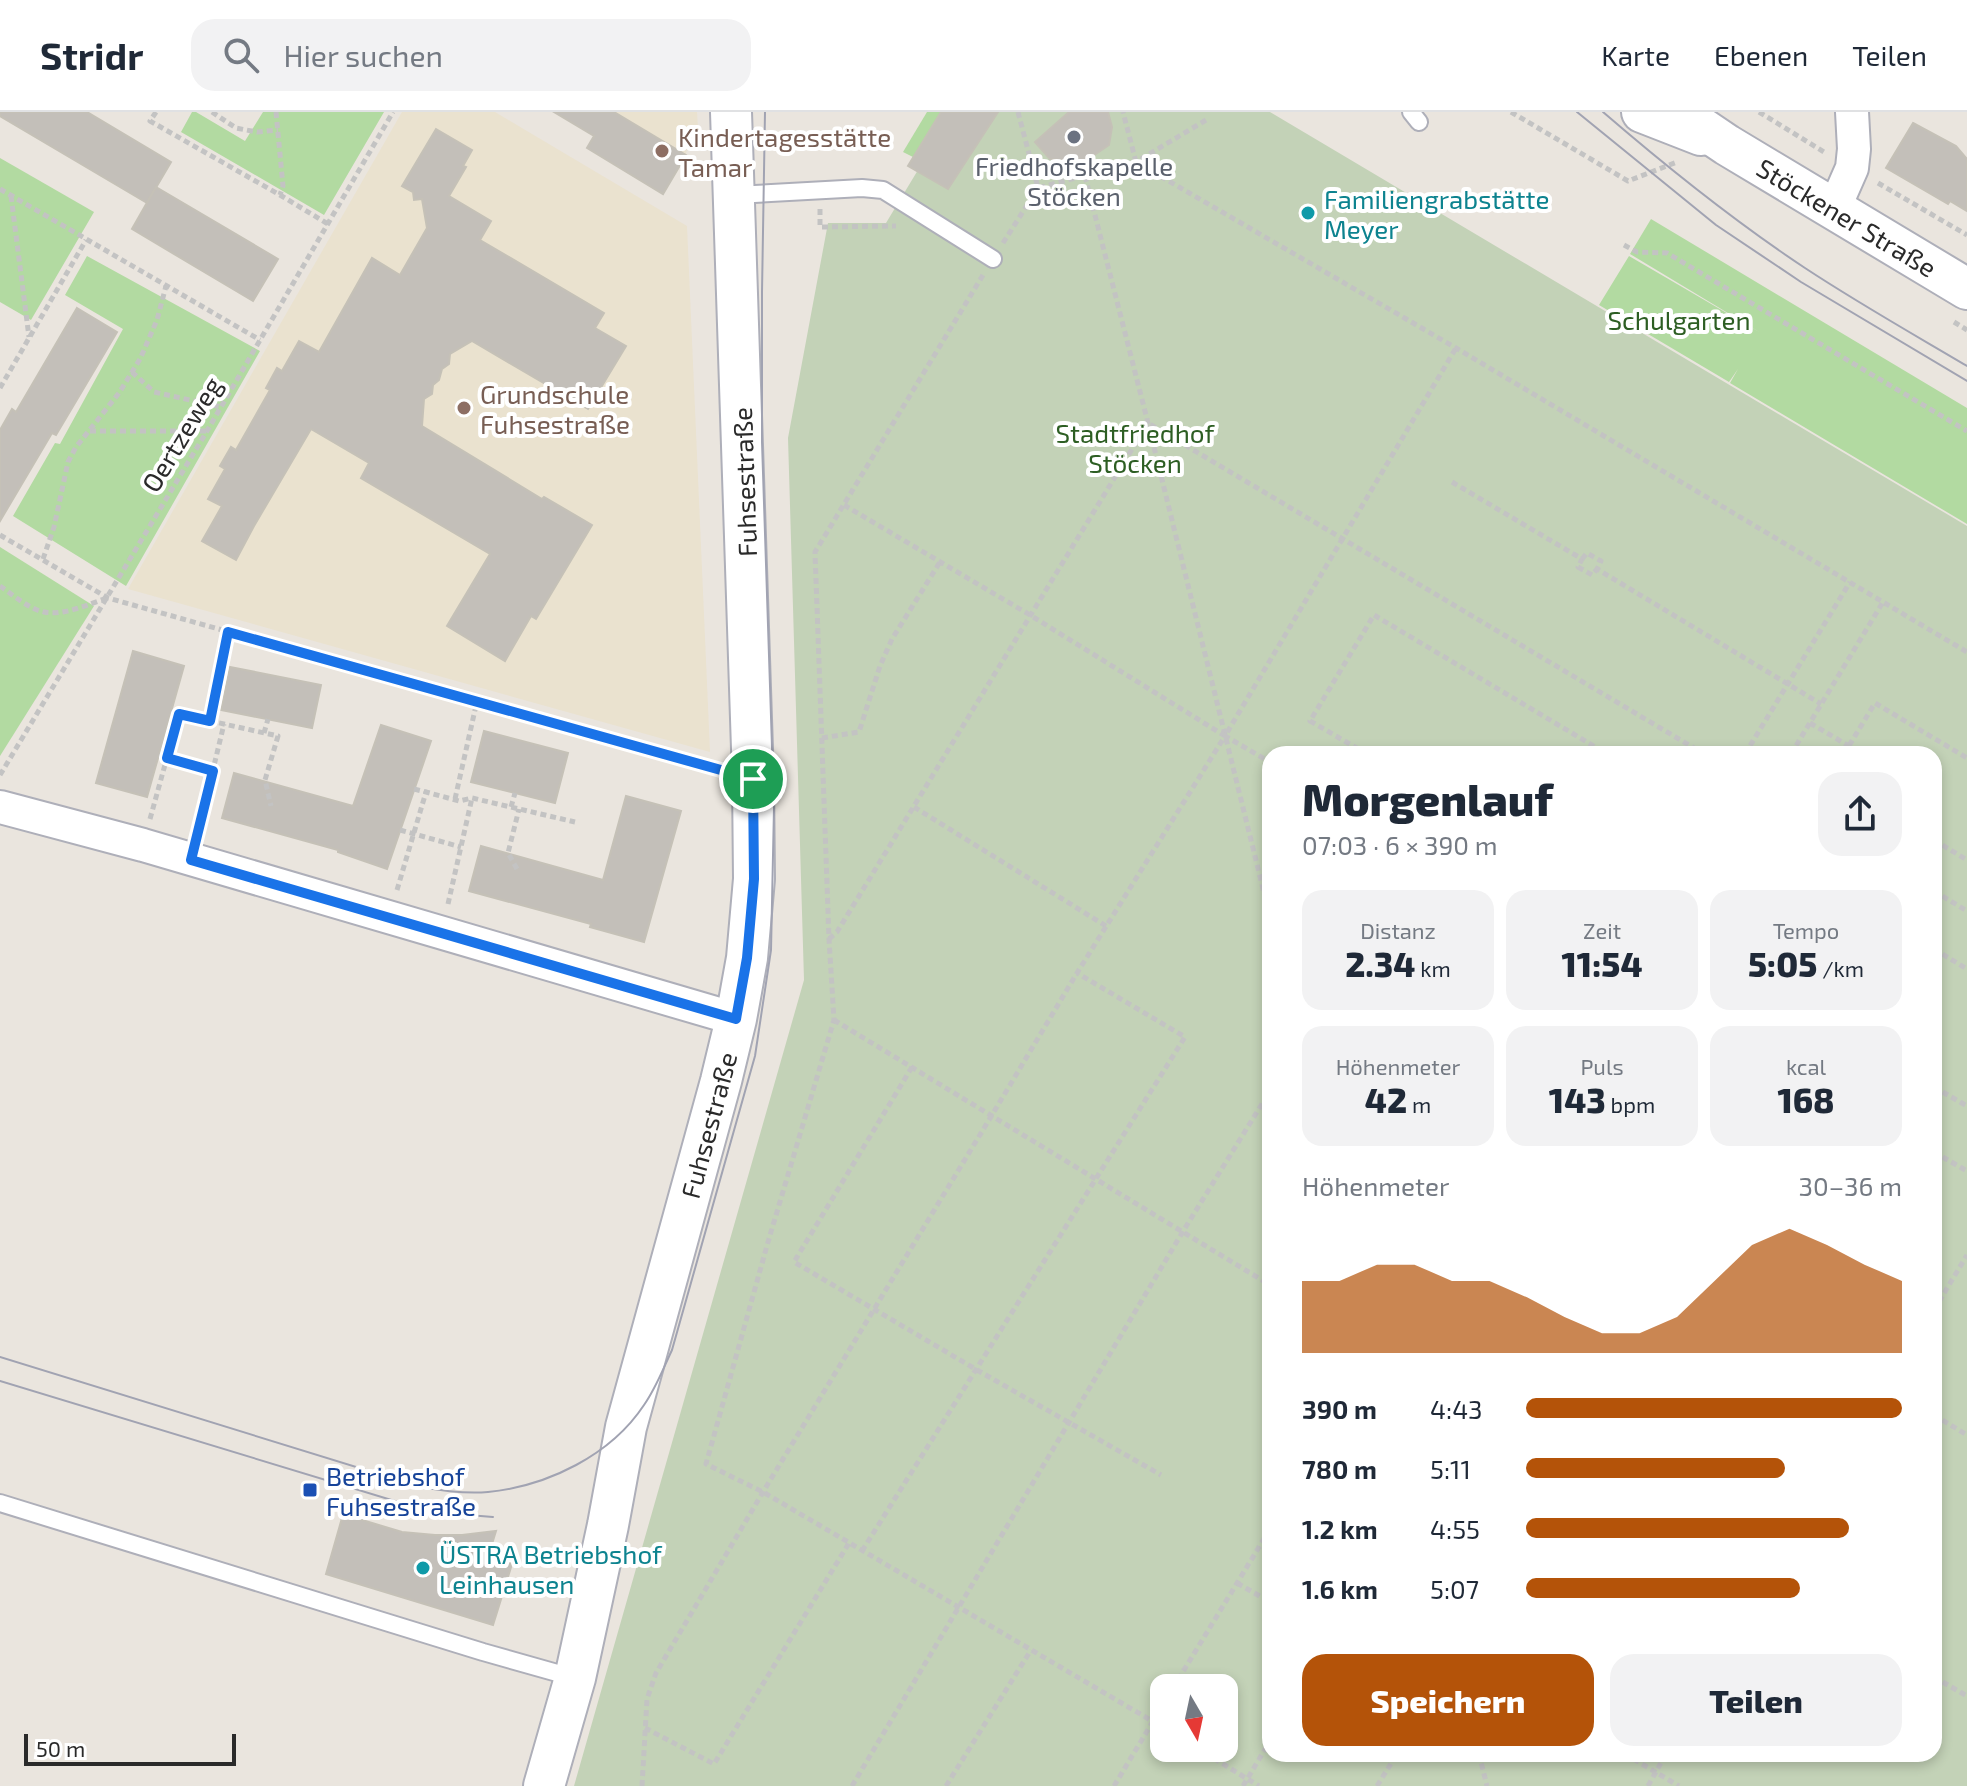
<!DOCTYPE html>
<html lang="de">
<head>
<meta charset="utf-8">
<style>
	body { margin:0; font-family:"Exo 2",sans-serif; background:#f2f2f3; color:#1f2937; height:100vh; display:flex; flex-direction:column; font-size:30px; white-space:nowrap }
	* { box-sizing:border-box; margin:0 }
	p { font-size:26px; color:#747a83 }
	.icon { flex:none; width:44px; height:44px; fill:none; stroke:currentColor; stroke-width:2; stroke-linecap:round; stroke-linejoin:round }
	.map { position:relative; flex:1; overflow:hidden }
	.side { position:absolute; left:1262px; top:634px; width:680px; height:1016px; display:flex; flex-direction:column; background:#fff; border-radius:24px; box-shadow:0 4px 12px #0003 }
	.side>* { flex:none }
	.needle { width:52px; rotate:171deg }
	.fabs { position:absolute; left:1150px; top:1562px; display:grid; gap:16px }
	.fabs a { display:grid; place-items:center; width:88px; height:88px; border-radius:16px; background:#fff; box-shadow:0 4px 12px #0003; font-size:40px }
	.scale { position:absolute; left:24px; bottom:20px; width:212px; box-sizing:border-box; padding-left:8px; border:4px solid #2a2a2a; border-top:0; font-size:22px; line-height:28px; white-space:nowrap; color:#2a2a2a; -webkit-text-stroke:6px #fff; paint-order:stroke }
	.pin { position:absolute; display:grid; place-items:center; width:68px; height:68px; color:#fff; margin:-34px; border:4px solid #fff; border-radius:50%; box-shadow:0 2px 8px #0007 }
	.round { display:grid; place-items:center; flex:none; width:84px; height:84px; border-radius:24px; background:#f2f2f3 }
	.overview { display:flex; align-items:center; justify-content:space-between; height:136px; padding:0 40px }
	h1 { font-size:44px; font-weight:800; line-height:60px }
	.metrics { display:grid; grid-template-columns:repeat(3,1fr); gap:12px; height:136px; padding:8px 40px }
	.metrics div { display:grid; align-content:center; border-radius:20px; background:#f2f2f3; text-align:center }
	.metrics b { font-size:34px; font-weight:800 }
	.metrics small { font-size:22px; font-weight:400 }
	.metrics p { font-size:22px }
	.chart { height:224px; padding:16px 40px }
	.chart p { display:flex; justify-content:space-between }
	.chart svg { width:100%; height:144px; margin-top:8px; fill:#b45309; opacity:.7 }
	.action { display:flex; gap:16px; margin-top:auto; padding:16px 40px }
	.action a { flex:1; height:92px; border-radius:24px; background:#b45309; color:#fff; font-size:32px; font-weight:800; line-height:92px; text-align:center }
	.action a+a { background:#f2f2f3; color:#1f2937 }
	ul { padding:0 40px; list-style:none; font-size:26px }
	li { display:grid; grid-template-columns:128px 96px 1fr; align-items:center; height:60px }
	li i { height:20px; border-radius:10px; background:#b45309 }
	header { display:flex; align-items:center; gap:48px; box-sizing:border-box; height:112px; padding:0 40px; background:#fff; border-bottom:2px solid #e0e1e3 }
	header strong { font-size:38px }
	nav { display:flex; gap:44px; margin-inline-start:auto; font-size:28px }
	.search { width:560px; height:72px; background:#f2f2f3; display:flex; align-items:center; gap:20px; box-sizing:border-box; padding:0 28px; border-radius:24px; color:#747a83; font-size:30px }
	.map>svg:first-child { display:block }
</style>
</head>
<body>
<header>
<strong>Stridr</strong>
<div class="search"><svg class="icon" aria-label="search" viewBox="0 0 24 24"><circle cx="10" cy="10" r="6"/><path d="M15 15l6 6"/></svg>Hier suchen</div>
<nav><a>Karte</a><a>Ebenen</a><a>Teilen</a></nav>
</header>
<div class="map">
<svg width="1967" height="1674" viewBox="0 0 1967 1674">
	<rect width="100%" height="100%" fill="#eae5de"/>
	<!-- education -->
	<g fill="#eae2cf">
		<path d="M402 0H495L687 114 710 640 128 477Z"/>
		<path d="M616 0H697L698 17 687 35 686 43 663 82 625 59Z"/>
	</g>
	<!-- green -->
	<g fill="#b2daa1">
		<path d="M192 0H196L245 29 263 0H384L324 103 181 20Z"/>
		<path d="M927 0H945L917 47 903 40Z"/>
		<path d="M0 46 94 100 31 208 0 190Z"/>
		<path d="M1651 107 1967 296V412L1730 271 1738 257 1729 270 1599 193 1629 144 1761 221 1630 142Z"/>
		<path d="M87 144 260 239 126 474 13 404 55 331 60 332 123 217 65 183Z"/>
		<path d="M0 435 94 494 0 644Z"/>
	</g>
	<!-- cemetery -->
	<path fill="#c3d2b7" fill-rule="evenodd" d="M953 0H1270L1967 414V1674H574L804 868 788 326 828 111H886ZM1270 642H1934V1642H1270ZM1164 1576H1224V1636H1164Z"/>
	<!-- building -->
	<g fill="#c3bfb9" stroke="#c5c1b7" stroke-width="2">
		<path d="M0 0H87L171 50 147 91 0 4Z"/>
		<path d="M554 0H614L686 43 663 82 587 36 594 24Z"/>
		<path d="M941 0H998L948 77 908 54Z"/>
		<path d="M1069 0H1108L1112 15 1109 33 1084 50 1050 47 1035 30Z"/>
		<path d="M1913 11 1956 34 1967 47V99L1950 89 1948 92 1886 56Z"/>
		<path d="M436 17 472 38 463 54 466 55 449 84 491 109 480 128 604 201 595 216 626 234 588 297 472 229 450 242 449 252 442 257 439 268 433 273 432 282 424 287 422 314 542 387 544 385 592 413 536 507 531 504 505 549 447 514 490 442 361 366 369 351 311 317 254 414 236 448 202 429 222 394 208 387 225 357 220 354 231 335 236 338 270 278 266 276 277 256 282 259 299 229 319 240 372 146 400 163 427 116 422 87 414 88 413 80 402 74Z"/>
		<path d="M156 75 278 147 253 189 132 117Z"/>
		<path d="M77 196 117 220 56 323 52 321 0 409V318L12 297 16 300Z"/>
		<path d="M133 539 184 554 147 685 96 671Z"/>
		<path d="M230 555 321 573 312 616 221 598Z"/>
		<path d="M381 613 431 629 387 757 338 740V738L222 706 234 661 353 694Z"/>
		<path d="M484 619 568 641 555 691 471 670Z"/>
		<path d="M626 684 681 699 644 830 590 815 591 812 469 779 481 734 603 768Z"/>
		<path d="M349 1404 402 1420 435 1423H462L496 1419 488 1445 512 1452 493 1513 326 1462 342 1406 348 1407Z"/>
	</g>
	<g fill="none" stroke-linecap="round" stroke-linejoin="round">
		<!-- service casing -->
		<g stroke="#aeafb9" stroke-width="20">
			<g id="service">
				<path d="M1411 0 1419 10"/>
				<path d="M735 83 862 76 883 78 993 147"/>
				<path d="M0 1391 483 1540 575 1566"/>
			</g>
		</g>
		<!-- minor casing -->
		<g stroke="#aeafb9" stroke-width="36">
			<g id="minor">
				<path d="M1834 97 1852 56 1854 37 1852 0"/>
				<path d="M0 695 143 733 736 907"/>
			</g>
		</g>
		<!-- tertiary casing -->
		<g stroke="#aeafb9" stroke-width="44">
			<g id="tertiary">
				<path d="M1642 0 1701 23"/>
				<path d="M1678 0 1727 33 1967 177"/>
				<path d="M544 1674 575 1566 608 1413 626 1315 721 969 736 907 747 846 754 767 753 667 731 0"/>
			</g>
		</g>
		<!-- path -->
		<g stroke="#c3c3c3" stroke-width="5" stroke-dasharray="6 4" stroke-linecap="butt">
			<path d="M156 0 150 9 280 83 328 112"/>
			<path d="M212 0 236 16 257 20 278 18"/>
			<path d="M276 0 283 74 280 83"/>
			<path d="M1018 0 1038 76 1136 50 1123 0"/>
			<path d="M1511 0 1628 69 1677 50"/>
			<path d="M1759 0 1824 40"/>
			<path d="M1206 8 1136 50 1456 236 1967 540"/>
			<path d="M1085 64 1148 311 1270 805"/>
			<path d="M1878 71 1967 123"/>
			<path d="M0 77 260 228"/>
			<path d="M11 84 29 225"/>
			<path d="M820 97V115L896 114"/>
			<path d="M1003 131 1038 76"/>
			<path d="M1624 133 1637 140 1667 141 1967 319"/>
			<path d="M983 163 815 440 829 827 834 908 768 1130 706 1352 763 1380 1164 1616"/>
			<path d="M1954 210 1967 218"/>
			<path d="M132 260 154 280 221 295"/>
			<path d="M0 276 86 128"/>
			<path d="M90 319H207"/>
			<path d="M1452 370 1582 447 1578 455 1592 463 1597 457"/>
			<path d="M844 393 1030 503 1225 624 1456 236"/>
			<path d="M0 423 108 486 722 658"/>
			<path d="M43 447 54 415 68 350 76 335 119 281 140 247 157 208 166 174"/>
			<path d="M1582 447 1587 441 1601 449 1597 457 1821 592"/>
			<path d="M0 474C13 483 29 497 44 500 64 504 89 492 107 486"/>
			<path d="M171 600 179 602"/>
			<path d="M210 609 228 520"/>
			<path d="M1810 611 1849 634"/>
			<path d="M264 621 268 607"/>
			<path d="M822 626 859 620 880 554 892 527 940 450"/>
			<path d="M1367 642 1310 609 1374 503 1607 642"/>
			<path d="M1745 642 1850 470"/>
			<path d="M1791 642 1883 490"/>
			<path d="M1844 642 1875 591 1967 646"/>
			<path d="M159 643 213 659"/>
			<path d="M0 663 207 319 393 0"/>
			<path d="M414 677 426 680"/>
			<path d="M455 687 477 589"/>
			<path d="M511 695 515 681"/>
			<path d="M914 695 1106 814"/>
			<path d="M150 707 179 602 278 624 265 668 271 694"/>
			<path d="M400 718 461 735"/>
			<path d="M198 720 224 612"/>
			<path d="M1934 728 1967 748"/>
			<path d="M517 757 508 741 519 697"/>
			<path d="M397 778 426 680 459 689 472 686 575 710"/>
			<path d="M1934 779 1967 799"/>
			<path d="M448 792 472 686"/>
			<path d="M829 827 837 820 1148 311 1704 642"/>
			<path d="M1934 837 1967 857"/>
			<path d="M834 908 1270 1173"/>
			<path d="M912 955 794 1150 977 1258 1161 1363"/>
			<path d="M1934 975 1967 994"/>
			<path d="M1934 1040 1967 1059"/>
			<path d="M1934 1198 1967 1143"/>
			<path d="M1934 1303 1967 1323"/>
			<path d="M862 1439 1185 925 1077 861"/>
			<path d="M1237 1471 1270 1490"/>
			<path d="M1934 1565 1967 1584"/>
			<path d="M1173 1576 1270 1417"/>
			<path d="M645 1616 714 1652 849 1431"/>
			<path d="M1197 1636 1259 1674"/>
			<path d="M1479 1642 1487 1674"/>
			<path d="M1625 1642 1679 1674"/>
			<path d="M642 1674 647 1587 656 1561 763 1380 992 1003 1077 861 1225 624 1270 650"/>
			<path d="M852 1674 1182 1121 1270 979"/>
			<path d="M946 1674 1031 1538"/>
			<path d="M1114 1674 1164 1591"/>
			<path d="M1243 1674 1270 1629"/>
			<path d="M1377 1674 1397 1642"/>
			<path d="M1648 1674 1666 1642"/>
		</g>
		<!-- service -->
		<use href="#service" stroke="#fff" stroke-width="16"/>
		<!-- minor -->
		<use href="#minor" stroke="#fff" stroke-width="32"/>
		<!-- tertiary -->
		<use href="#tertiary" stroke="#fff" stroke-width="40"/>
		<!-- tram -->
		<g stroke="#a1a3b2" stroke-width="2">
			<path d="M1577 0 1716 113 1801 170 1967 269"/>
			<path d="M1603 0C1668 56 1734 109 1805 156 1858 191 1913 222 1967 254"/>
			<path d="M0 1245 421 1375C443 1379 466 1382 488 1380 548 1374 611 1343 644 1293 656 1276 663 1257 672 1238L755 944 771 838 774 696 762 330V180L765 0"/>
			<path d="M0 1269 431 1400 493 1405"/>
		</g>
	</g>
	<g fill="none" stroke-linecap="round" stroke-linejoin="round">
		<!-- route casing -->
		<g stroke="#fff" stroke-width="16">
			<path id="route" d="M228 520 753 667 754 767 747 846 736 907 191 748 213 659 167 646 179 602 210 609Z"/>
		</g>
		<!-- route -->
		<use href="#route" stroke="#1a73e8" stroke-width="10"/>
	</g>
	<!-- markers -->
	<circle fill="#6b7280" stroke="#fff" stroke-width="3" cx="1074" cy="25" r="8"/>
	<g fill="#8d6e63" stroke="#fff" stroke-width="3">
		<circle cx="662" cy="39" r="8"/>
		<circle cx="464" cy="296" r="8"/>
	</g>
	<g fill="#0f9aa8" stroke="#fff" stroke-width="3">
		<circle cx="1308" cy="101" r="8"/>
		<circle cx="423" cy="1456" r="8"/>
	</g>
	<rect fill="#1a4fb4" stroke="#fff" stroke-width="3" x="302" y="1370" width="16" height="16" rx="4"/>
	<g text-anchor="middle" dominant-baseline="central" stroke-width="8" stroke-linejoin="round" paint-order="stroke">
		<!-- education labels -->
		<g font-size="26" fill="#785e54" stroke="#fff" text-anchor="start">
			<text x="678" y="24">Kindertagesstätte<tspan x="678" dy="30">Tamar</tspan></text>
			<text x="480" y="281">Grundschule<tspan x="480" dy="30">Fuhsestraße</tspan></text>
		</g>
		<!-- worship labels -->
		<g font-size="26" fill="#5b616d" stroke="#fff">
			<text x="1074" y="53">Friedhofskapelle<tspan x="1074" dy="30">Stöcken</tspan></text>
		</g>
		<!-- culture labels -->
		<g font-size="26" fill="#0d838f" stroke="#fff" text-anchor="start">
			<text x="1324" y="86">Familiengrabstätte<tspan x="1324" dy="30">Meyer</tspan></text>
			<text x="439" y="1441">ÜSTRA Betriebshof<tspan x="439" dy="30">Leinhausen</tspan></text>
		</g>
		<!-- street labels -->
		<g font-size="26" fill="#2a2a2a" stroke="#fff">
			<text transform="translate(1847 105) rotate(31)">Stöckener Straße</text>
			<text transform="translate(181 322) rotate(-59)">Oertzeweg</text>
			<text transform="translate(744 370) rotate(-92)">Fuhsestraße</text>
			<text transform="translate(708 1013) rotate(-75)">Fuhsestraße</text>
		</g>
		<!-- park labels -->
		<g font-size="26" fill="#2d5e23" stroke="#fff">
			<text x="1679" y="207">Schulgarten</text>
			<text x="1135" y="320">Stadtfriedhof<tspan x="1135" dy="30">Stöcken</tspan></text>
		</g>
		<!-- transit labels -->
		<g font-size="26" fill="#164399" stroke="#fff" text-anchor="start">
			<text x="326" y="1363">Betriebshof<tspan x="326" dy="30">Fuhsestraße</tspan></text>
		</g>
	</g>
</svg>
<div class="fabs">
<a><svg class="needle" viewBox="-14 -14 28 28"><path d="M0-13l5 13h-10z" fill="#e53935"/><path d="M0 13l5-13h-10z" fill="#747a83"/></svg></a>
</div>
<div class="scale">50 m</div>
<div class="pin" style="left:753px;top:667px;background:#1e9e55"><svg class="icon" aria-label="arrive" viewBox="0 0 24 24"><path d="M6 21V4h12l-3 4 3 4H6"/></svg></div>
<section class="side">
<div class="overview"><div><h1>Morgenlauf</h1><p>07:03 · 6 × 390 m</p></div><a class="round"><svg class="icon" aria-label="share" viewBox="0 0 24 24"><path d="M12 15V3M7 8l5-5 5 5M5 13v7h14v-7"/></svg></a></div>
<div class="metrics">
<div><p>Distanz</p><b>2.34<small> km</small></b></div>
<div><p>Zeit</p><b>11:54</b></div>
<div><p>Tempo</p><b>5:05<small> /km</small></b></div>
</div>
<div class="metrics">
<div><p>Höhenmeter</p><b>42<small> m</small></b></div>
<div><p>Puls</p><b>143<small> bpm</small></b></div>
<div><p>kcal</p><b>168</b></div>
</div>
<div class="chart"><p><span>Höhenmeter</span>30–36 m</p>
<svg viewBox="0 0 160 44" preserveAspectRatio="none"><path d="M0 44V22L10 22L20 17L30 17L40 22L50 22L60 27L70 33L80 38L90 38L100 33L110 22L120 11L130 6L140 11L150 17L160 22V44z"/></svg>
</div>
<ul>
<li><b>390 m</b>4:43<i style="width:100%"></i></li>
<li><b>780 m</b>5:11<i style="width:69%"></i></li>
<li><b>1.2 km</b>4:55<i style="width:86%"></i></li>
<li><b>1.6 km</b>5:07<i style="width:73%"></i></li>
</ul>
<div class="action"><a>Speichern</a><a>Teilen</a></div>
</section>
</div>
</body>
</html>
